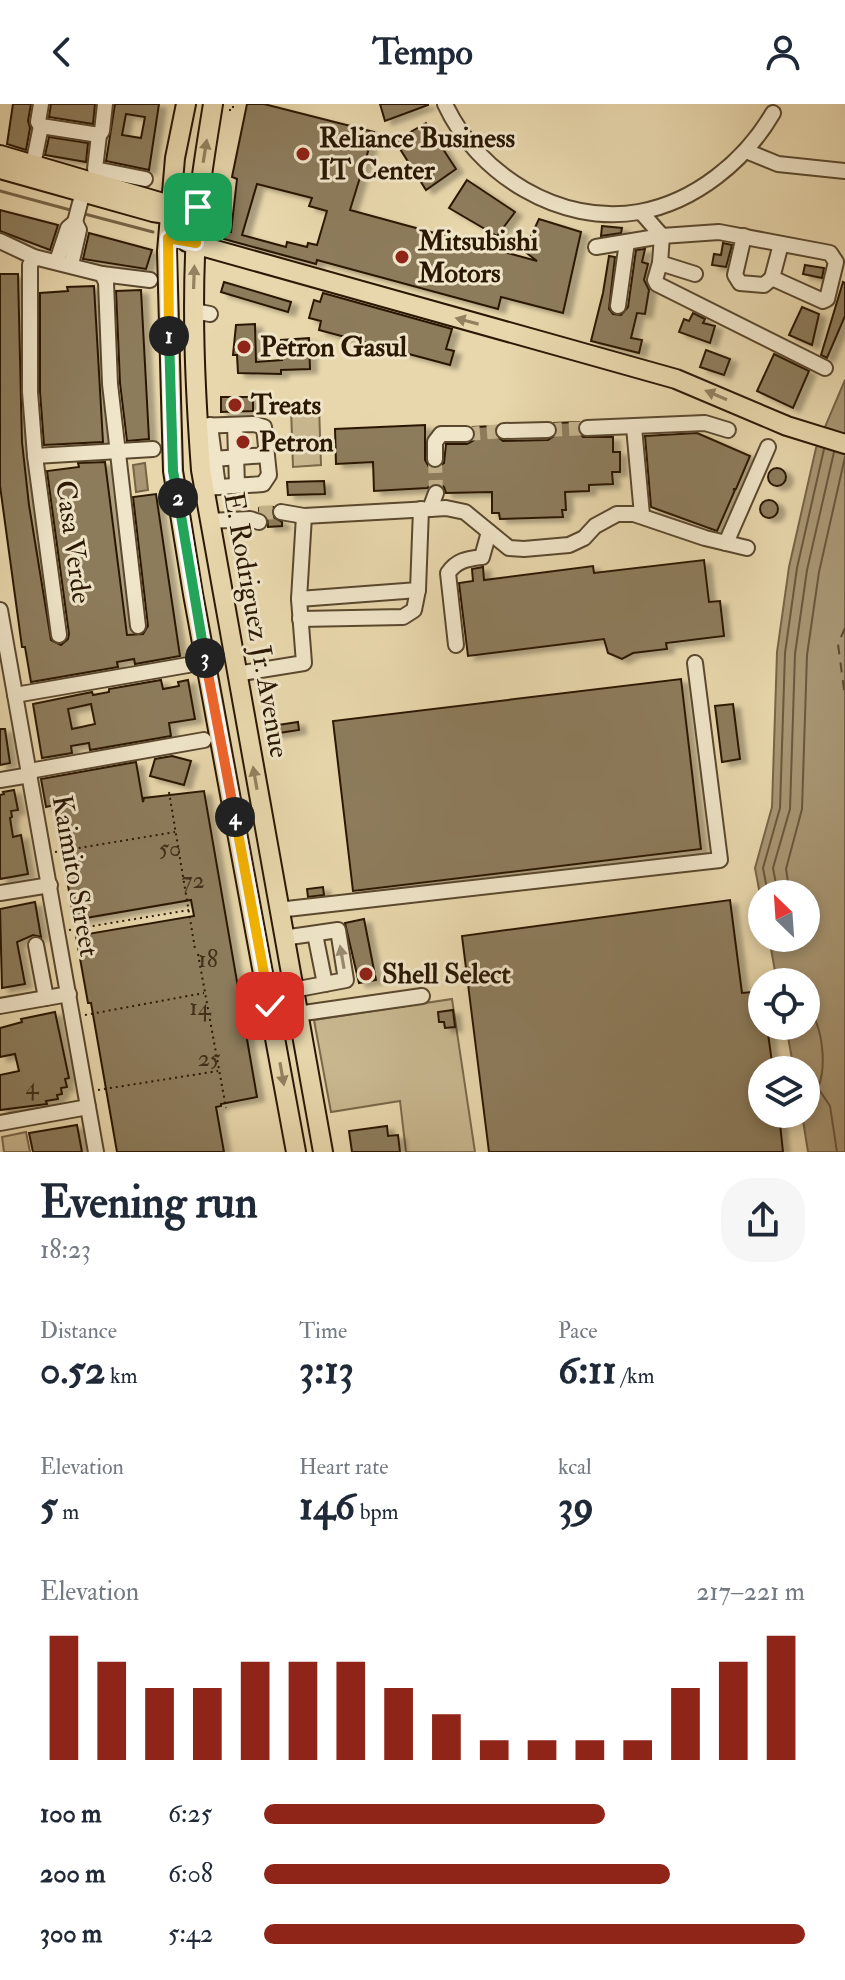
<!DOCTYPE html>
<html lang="en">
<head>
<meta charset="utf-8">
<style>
	body { margin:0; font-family:"IM FELL Double Pica",serif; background:#f6f6f7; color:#1f2937; height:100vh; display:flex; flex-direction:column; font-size:30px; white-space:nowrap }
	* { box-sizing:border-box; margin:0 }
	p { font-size:26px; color:#747a83 }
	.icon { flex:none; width:44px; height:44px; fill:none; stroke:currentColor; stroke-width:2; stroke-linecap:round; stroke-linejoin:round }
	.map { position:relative; height:1048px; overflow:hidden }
	.side { display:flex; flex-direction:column; background:#fff; flex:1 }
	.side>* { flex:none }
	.needle { width:52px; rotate:335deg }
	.controls { position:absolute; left:748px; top:776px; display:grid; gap:16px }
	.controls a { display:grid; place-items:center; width:72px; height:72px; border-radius:50%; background:#fff; box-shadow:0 4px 12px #0003; font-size:40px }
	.pin { position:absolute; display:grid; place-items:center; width:68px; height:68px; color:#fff; margin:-34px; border-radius:16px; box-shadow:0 4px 12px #0006 }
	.km { position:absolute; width:40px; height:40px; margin:-20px; border-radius:50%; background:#222; color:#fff; font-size:22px; line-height:40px; text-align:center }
	.round { display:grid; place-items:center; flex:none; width:84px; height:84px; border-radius:32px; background:#f6f6f7 }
	.overview { display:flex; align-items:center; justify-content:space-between; height:136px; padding:0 40px }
	h1 { font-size:44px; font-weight:800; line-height:60px }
	.stats { display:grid; grid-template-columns:repeat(3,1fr); gap:12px; height:136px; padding:8px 40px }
	.stats div { display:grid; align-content:center }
	.stats b { font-size:40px; font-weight:800 }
	.stats small { font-size:22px; font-weight:400 }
	.stats p { font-size:22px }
	.chart { height:224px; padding:16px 40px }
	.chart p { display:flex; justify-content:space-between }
	.chart svg { width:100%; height:144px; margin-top:8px; stroke:#8f2418; stroke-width:6 }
	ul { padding:0 40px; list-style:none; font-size:26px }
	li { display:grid; grid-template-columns:128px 96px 1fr; align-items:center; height:60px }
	li i { height:20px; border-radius:10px; background:#8f2418 }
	header { display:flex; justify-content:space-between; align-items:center; height:104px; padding:0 40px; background:#fff; font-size:36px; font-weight:800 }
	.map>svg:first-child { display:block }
</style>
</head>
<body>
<header><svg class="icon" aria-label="back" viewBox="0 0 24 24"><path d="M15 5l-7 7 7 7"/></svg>Tempo<svg class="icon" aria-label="person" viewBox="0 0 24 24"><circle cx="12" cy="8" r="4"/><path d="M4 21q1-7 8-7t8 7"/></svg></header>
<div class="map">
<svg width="845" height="1048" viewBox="0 0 845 1048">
	<defs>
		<filter id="shadow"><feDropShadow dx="7" dy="4" stdDeviation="2" flood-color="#0004"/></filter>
	</defs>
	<rect width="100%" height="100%" fill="#e8d7ac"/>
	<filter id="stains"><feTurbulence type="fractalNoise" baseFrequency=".0025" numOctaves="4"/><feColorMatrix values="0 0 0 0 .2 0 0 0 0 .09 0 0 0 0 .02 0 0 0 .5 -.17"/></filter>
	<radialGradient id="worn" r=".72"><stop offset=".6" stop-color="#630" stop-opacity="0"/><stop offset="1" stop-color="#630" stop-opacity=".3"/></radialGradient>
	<!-- green -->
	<g fill="#c8b78f" stroke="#7a684a" stroke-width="2">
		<path d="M319 302 321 361 293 363 291 304Z"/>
		<path d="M452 895 475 1048H406L400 997 331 1008 314 916Z"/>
		<path d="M26 1028 30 1048H4L2 1033Z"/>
	</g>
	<!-- water -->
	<g fill="#a89673" stroke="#766447" stroke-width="2">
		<path d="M845 276V1048H808L802 1010H806V966H794L786 922H806V878H777L769 834H806V790H762V801L755 764 772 703 777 548 789 463 816 344Z"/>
		<path d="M145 359 148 386 136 388 133 361Z"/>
	</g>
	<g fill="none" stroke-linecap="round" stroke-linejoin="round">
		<!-- shore -->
		<g stroke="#6a573c" stroke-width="2">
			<path d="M768 790 763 764 780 704 785 549 797 464 824 345"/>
			<path d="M778 790 773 764 790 705 795 550 807 466 834 348"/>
			<path d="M790 790 786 765 802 705 807 551 819 468 845 353"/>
			<path d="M806 901C823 920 827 961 818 984L830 1002 837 1048"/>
		</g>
		<!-- stream -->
		<g stroke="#766447" stroke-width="3">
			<path d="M0 87 74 107"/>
			<path d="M81 109 153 128"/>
		</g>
		<!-- ferry -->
		<path stroke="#5d4a30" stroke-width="2" stroke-dasharray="10 8" stroke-linecap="butt" d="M845 524 838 540 845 593"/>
	</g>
	<!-- building -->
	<g fill="#8d7b5b" stroke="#2b1804" stroke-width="2" fill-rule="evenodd" filter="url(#shadow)">
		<path d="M13 0H31L28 17 30 24 26 46 7 40Z"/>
		<path d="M51 0H95L93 20 49 13Z"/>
		<path d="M115 0H159L149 66 106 57ZM126 10 145 13 141 34 122 31Z"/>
		<path d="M247 0H264L374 28 350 106 537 157 524 147 539 115 581 128 563 209 501 193 498 205 317 156 316 160 224 135 226 127 231 128 237 75 232 73ZM257 80 312 94 309 102 327 107 317 141 308 139 307 143 287 138 286 143 242 131Z"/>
		<path d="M380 0H428V1L385 17Z"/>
		<path d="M426 19 456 65 426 86 395 37Z"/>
		<path d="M49 33 88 39 86 58 45 51Z"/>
		<path d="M467 76 515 108 497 132 449 104Z"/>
		<path d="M0 106 58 121 50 146 0 127Z"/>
		<path d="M602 122 622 124 621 129 601 132Z"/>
		<path d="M89 129 152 146 146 165 83 155Z"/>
		<path d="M723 139 732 141 726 163 712 161 714 150 721 151Z"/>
		<path d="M645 145 642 158 648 160 644 176 649 186 645 210 637 209 631 234 642 236 639 249 591 237 603 189 609 152 615 153 609 205 613 210 621 211 628 203 636 146Z"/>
		<path d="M805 161 824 164 822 174 803 170Z"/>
		<path d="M0 170H18L22 338 29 401 51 536 61 541 68 535 69 530 47 367 79 363 78 359 105 358 127 531 143 530 148 522 133 393 156 390 180 552 135 560 134 555 117 558 118 563 31 578 25 543H22L0 382Z"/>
		<path d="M224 178 291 198 288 208 221 188Z"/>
		<path d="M843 178 845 179V212L827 254 821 251Z"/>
		<path d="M94 182 103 338 44 341 40 288V189L68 187 67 183Z"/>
		<path d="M141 186 149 335 127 337 120 279 116 187Z"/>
		<path d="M323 189 452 225 446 245 454 247 450 261 319 226 321 217 309 214 314 196 320 198Z"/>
		<path d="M802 203 819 210 812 241 789 231Z"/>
		<path d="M693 209 705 215 703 219 715 222 710 239 679 228 684 215 689 217Z"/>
		<path d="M255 220 256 258 282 256 281 236 309 234 310 265 281 266V270L238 269 237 251H233L236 221Z"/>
		<path d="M706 246 730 255 724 271 700 263Z"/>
		<path d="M774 250 809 267 793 304 757 287Z"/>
		<path d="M221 293H253V307L221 308Z"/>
		<path d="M579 318 577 325 583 333H613V348H620V368H612L613 380 589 381V387L565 388 566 406H562L563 413 500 415 499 409H492V388L446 389 444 383 439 379H434L427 384 374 387 373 358 336 360 335 325 425 321V356L429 363 436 365 444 359 446 340H467L474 336 476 329 473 323 495 322V331L503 337 548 336 557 330 554 319Z"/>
		<path d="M697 329 750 352 736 385H733L735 386 717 427 651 403 645 332Z"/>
		<circle cx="777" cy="373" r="9"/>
		<path d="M324 377 325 390 288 391 287 378Z"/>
		<circle cx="769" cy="405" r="9"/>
		<path d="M273 403 272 412 282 418V422L268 423 267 412 259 407V404Z"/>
		<path d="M704 456 709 498 720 497 724 532 666 539 667 545 633 549 622 555 608 549 604 535 468 552 459 479 473 477 472 465 483 463 484 476 593 462 594 469Z"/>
		<path d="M681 575 701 745 353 787 333 617Z"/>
		<path d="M161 576 163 585 179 582 178 578 188 576 195 615 169 619 171 632 90 646 89 639 71 642 72 649 42 654 33 600 92 588 93 591 109 588V585ZM91 600 95 620 72 625 68 605Z"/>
		<path d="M733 600 740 655 722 658 715 602Z"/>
		<path d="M298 618 299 626 272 630 271 622Z"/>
		<path d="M0 625H5L10 659 0 661Z"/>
		<path d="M172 652 191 657 184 681 150 672 155 655Z"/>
		<path d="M136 658 143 698 144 694 204 687 257 993 221 1000V1002L216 1003 224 1048H117L91 899H88L76 832 194 812 191 796 74 816 54 701 46 703 41 675Z"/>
		<path d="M14 686 18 706 11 707 12 713 10 714 13 733 21 731 28 770 0 775V691L4 690 3 688Z"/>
		<path d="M323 783 324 791 308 793 307 785Z"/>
		<path d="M730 796 742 889 762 887V922H767L773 966H762V1010H779L783 1048H489L462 832Z"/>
		<path d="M35 798 41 833 33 831 17 838 25 880 2 884 0 805Z"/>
		<path d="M364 815 376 876 359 879 345 819Z"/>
		<path d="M453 906 455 923 445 924 444 918H439L438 908Z"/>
		<path d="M55 908 69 974 65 975 67 983 61 984 62 990 57 991 58 995 46 997 47 1000 0 1006V971L19 967 15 950 0 953V924L22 918 21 915Z"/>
		<path d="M77 1021 82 1048H33L29 1029Z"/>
		<path d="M387 1022 388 1032 398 1031 400 1048H352L349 1027Z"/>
	</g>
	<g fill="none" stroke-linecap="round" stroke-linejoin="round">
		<!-- minor-tunnel -->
		<g stroke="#c2b18a" stroke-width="14" stroke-dasharray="14 7" stroke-linecap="butt">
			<path d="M548 326 587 324"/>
			<path d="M466 330 504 327"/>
			<path d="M435 355 436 389"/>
			<path d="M259 409 281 408"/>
		</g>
		<!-- minor casing -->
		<g stroke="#5a482e" stroke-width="18">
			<g id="minor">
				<path d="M41 0 38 18 41 22 99 31 102 27 105 0"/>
				<path d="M445 0C477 70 560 122 639 108 695 98 745 57 773 9"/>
				<path d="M99 31 95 65 145 75"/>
				<path d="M746 47 778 60 845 67"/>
				<path d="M33 61 41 22"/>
				<path d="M641 108 662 132 719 128 830 149 836 158 827 195 823 197 772 174"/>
				<path d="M744 132 735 171 740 179 764 181 772 174 781 140"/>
				<path d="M0 137 34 153 102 170 150 176"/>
				<path d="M596 143 662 132 660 159 695 170"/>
				<path d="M34 153 30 161V288L35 352 59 531"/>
				<path d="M57 157 68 124 75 118 85 80"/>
				<path d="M660 159 655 176 657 180 825 264"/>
				<path d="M71 161 79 126 75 118"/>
				<path d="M102 170 106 178 110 280 138 522"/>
				<path d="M618 202 627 138"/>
				<path d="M194 207 210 210"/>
				<path d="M210 321 218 383"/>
				<path d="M235 321 237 381"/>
				<path d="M197 322 254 320 264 323 269 371 263 380 204 384"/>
				<path d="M634 323 642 411"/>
				<path d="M587 324 705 319 728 326"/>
				<path d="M504 327 548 326"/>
				<path d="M35 352 153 345"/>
				<path d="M435 355V338L441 330H466"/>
				<path d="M200 356 266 351"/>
				<path d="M430 405 446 404 465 408 509 444 524 445 569 441 584 434 595 422 617 410H634L705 434 747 444"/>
				<path d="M281 408 304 412 430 405 436 389"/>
				<path d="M209 417 250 415 259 418"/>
				<path d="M726 439 768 343"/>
				<path d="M299 495 418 486 421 405"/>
				<path d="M0 506 96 1048"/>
				<path d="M300 515 403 513 414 506 418 486"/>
				<path d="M456 541 448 469C457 456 467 455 482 453L489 428"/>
				<path d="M236 570 304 559 299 495 304 412"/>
				<path d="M15 591 188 561"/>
				<path d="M29 667 204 636"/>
				<path d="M0 676 30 671"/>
				<path d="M0 789 50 781"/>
				<path d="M278 806 720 756 695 559"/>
				<path d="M315 830 325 880"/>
				<path d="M283 834 338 826 346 876 293 886"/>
				<path d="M36 841 46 894"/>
				<path d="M0 902 69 890"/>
				<path d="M297 910 422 892"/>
				<path d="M0 1019 88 1003"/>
			</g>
		</g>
		<!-- major casing -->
		<g stroke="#2b1804" stroke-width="22">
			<g id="major">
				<path d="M186 0 175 54 167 147 173 367 193 490 296 1048"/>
				<path d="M213 0C207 38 200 77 197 115 191 199 195 283 201 366L323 1048"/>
				<path d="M0 51 180 104"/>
				<path d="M0 65 153 108 180 112"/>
				<path d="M187 138 676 275 787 322 845 340"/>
			</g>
		</g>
		<!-- path -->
		<g stroke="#2b1804" stroke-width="2" stroke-dasharray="2 4" stroke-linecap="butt">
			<path d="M229 6H233V0"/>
			<path d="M169 688 195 845"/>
			<path d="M55 748 175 728"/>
			<path d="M69 826 189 806"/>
			<path d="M198 850 226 1004"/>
			<path d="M85 911 204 889"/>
			<path d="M98 986 218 967"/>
		</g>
		<!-- minor -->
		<use href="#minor" stroke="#f0e5c9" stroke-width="14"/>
		<!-- major -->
		<use href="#major" stroke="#e8d7ac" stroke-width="18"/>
	</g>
	<!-- one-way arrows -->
	<defs><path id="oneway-solid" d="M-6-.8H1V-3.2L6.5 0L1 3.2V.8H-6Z" transform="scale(2)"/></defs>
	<g fill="#938160">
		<use href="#oneway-solid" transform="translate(205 47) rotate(-81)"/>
		<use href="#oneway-solid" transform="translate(194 173) rotate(-88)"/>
		<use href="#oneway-solid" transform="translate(467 217) rotate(-165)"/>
		<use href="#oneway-solid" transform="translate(716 291) rotate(-157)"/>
		<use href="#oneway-solid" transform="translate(255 674) rotate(-100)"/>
		<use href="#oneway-solid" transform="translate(282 970) rotate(80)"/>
	</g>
	<use fill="#978970" href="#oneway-solid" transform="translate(342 853) rotate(-100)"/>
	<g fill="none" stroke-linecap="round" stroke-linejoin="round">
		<!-- split-1 casing -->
		<g stroke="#fff" stroke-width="16">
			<path id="split-1" d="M169 232 168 134 196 139 198 103"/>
		</g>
		<!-- split-2 casing -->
		<g stroke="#fff" stroke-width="16">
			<path id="split-2" d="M169 232 173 367 178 394"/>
		</g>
		<!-- split-3 casing -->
		<g stroke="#fff" stroke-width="16">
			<path id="split-3" d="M178 394 205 554"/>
		</g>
		<!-- split-4 casing -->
		<g stroke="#fff" stroke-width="16">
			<path id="split-4" d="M205 554 235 713"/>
		</g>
		<!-- split-5 casing -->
		<g stroke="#fff" stroke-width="16">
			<path id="split-5" d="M235 713 270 902"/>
		</g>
		<!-- split-1 -->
		<use href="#split-1" stroke="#f5b400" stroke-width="10"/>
		<!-- split-2 -->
		<use href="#split-2" stroke="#22a559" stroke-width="10"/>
		<!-- split-3 -->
		<use href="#split-3" stroke="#22a559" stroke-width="10"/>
		<!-- split-4 -->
		<use href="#split-4" stroke="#f0652b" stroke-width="10"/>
		<!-- split-5 -->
		<use href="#split-5" stroke="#f5b400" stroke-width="10"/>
	</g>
	<!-- markers -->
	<g fill="#8f2418" stroke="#f0e5c9" stroke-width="3">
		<circle cx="303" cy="50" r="8"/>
		<circle cx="402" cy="153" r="8"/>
		<circle cx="244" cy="243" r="8"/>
		<circle cx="235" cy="301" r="8"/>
		<circle cx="243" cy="338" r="8"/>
		<circle cx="366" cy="870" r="8"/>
	</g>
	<g text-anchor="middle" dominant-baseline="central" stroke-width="6" stroke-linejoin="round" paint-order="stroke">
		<!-- number labels -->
		<g font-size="24" fill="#44311a">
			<text x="170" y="744">50</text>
			<text x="193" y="776">72</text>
			<text x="208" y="855">18</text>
			<text x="200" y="903">14</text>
			<text x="209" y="954">25</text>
			<text x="32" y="982">4</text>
		</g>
		<!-- poi labels -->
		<g font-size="28" font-weight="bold" fill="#2b1804" stroke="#f0e5c9" text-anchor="start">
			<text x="319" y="34">Reliance Business<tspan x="319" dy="32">IT Center</tspan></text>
			<text x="418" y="137">Mitsubishi<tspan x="418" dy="32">Motors</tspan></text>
			<text x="260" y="243">Petron Gasul</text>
			<text x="251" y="301">Treats</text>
			<text x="259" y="338">Petron</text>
			<text x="382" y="870">Shell Select</text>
		</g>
		<!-- street labels -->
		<g font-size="28" fill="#2b1804" stroke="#f0e5c9">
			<text transform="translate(73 438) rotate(82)">Casa Verde</text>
			<text transform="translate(256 521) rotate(80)">E. Rodriguez Jr. Avenue</text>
			<text transform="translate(75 772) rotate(80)">Kaimito Street</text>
		</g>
	</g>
	<rect width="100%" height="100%" filter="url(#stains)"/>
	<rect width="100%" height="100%" fill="url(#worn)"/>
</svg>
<div class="controls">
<a><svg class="needle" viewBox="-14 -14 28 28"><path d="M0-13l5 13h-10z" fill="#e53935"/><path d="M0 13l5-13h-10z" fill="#747a83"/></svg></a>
<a><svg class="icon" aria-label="locate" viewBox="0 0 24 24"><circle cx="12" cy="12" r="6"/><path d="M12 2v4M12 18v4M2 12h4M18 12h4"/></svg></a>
<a><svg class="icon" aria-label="layers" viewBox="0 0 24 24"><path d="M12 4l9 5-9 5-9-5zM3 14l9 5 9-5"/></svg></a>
</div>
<div class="pin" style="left:198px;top:103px;background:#1e9e55"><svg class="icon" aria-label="arrive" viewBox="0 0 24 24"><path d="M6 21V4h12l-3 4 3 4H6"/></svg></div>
<div class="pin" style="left:270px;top:902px;background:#d93025"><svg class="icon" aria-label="check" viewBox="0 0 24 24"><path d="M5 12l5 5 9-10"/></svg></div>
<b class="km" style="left:169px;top:232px">1</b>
<b class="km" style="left:178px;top:394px">2</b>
<b class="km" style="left:205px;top:554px">3</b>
<b class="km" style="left:235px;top:713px">4</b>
</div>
<section class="side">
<div class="overview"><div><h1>Evening run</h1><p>18:23</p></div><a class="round"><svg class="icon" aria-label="share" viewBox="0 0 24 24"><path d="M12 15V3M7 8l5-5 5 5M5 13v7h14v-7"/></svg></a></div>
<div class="stats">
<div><p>Distance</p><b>0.52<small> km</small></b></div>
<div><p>Time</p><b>3:13</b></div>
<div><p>Pace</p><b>6:11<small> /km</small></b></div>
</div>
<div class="stats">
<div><p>Elevation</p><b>5<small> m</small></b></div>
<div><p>Heart rate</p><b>146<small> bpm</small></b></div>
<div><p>kcal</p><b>39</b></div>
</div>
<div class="chart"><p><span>Elevation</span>217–221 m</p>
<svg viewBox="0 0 160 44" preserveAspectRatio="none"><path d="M5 44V6M15 44V14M25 44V22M35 44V22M45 44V14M55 44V14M65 44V14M75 44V22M85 44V30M95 44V38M105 44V38M115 44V38M125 44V38M135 44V22M145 44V14M155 44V6"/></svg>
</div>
<ul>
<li><b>100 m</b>6:25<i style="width:63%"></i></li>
<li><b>200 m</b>6:08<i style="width:75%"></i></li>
<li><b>300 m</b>5:42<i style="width:100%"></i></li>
</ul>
</section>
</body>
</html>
